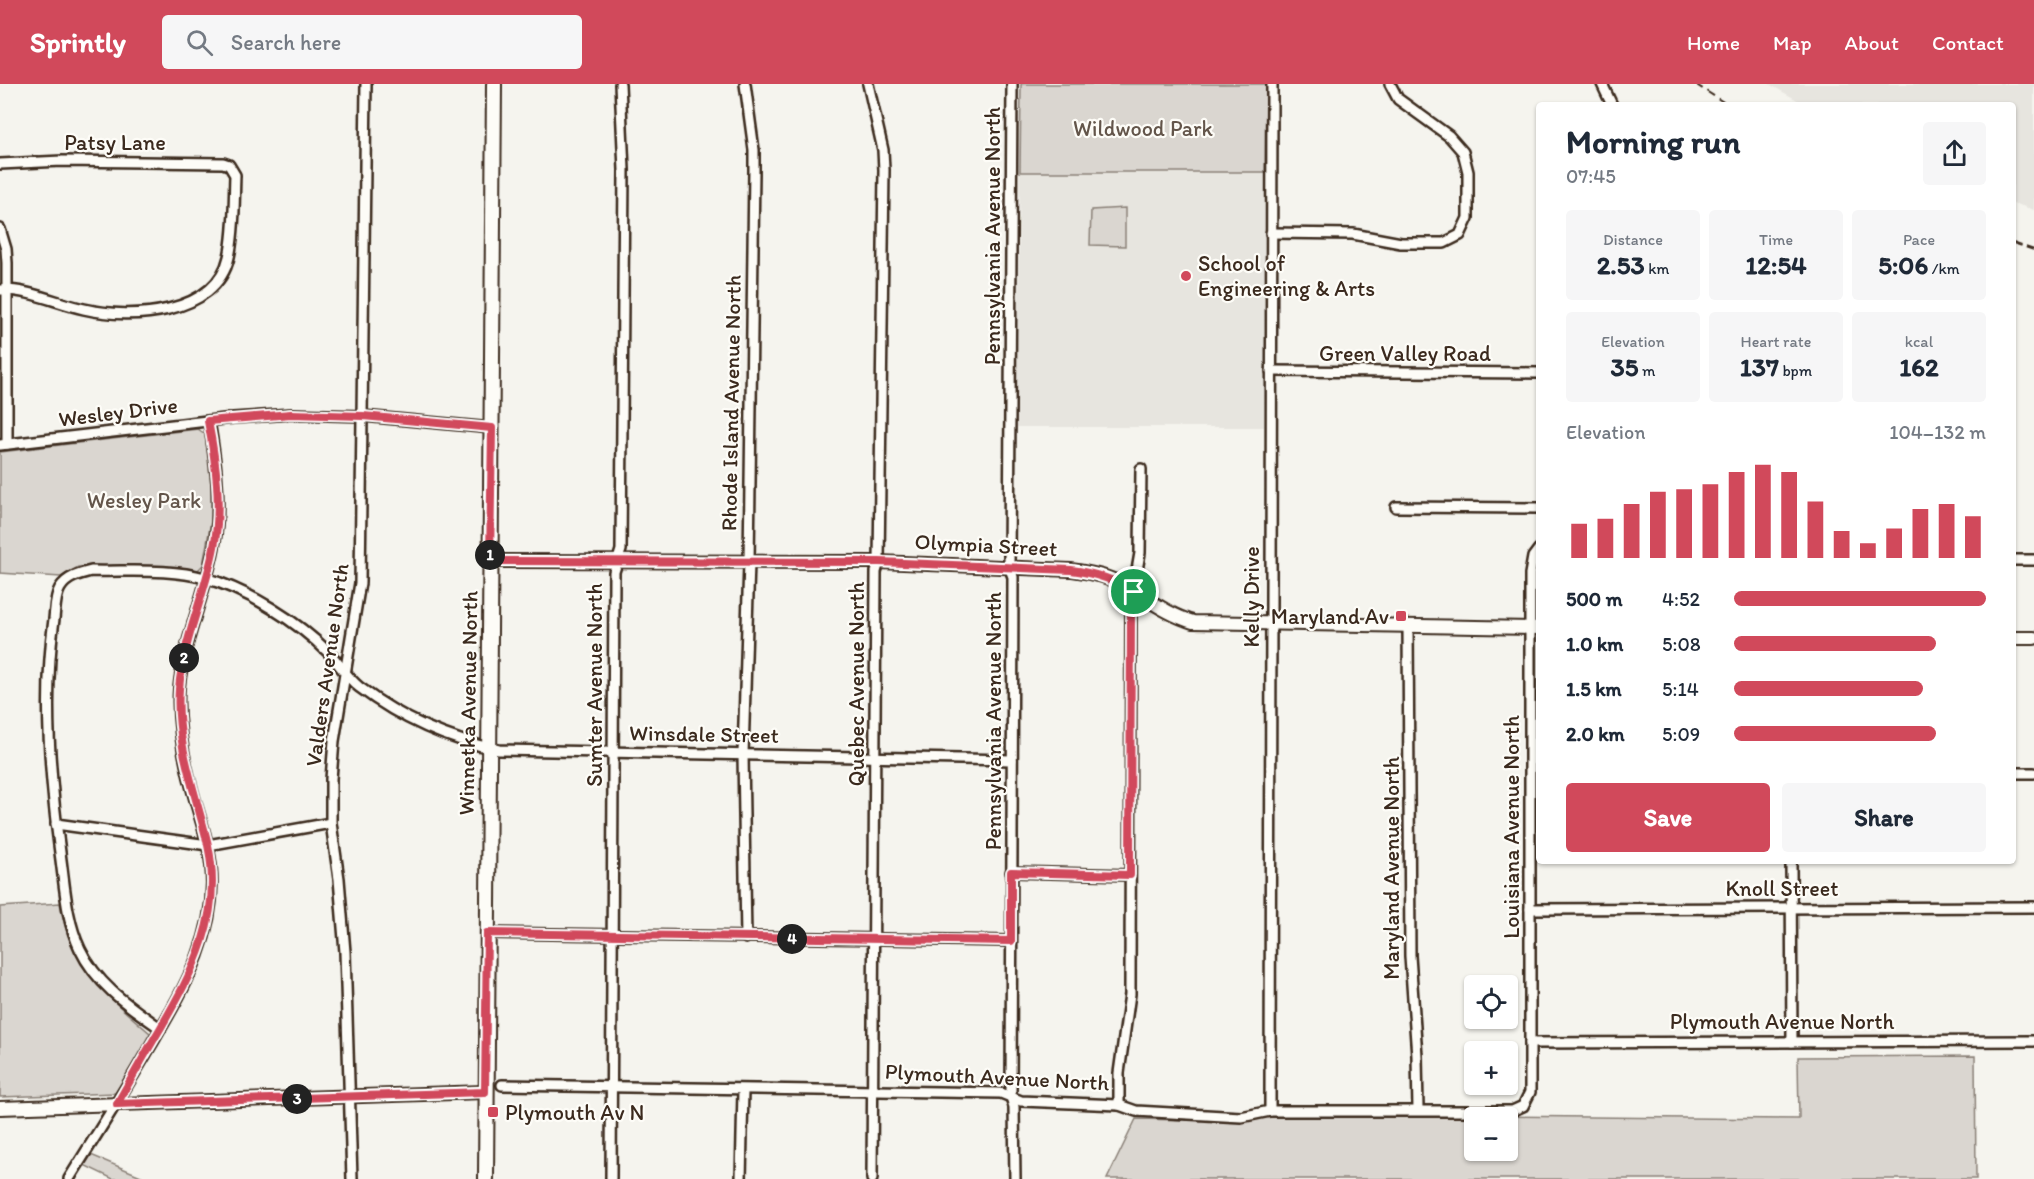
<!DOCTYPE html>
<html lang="en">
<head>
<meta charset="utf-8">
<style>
	body { margin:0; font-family:Itim,sans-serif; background:#f6f6f7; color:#1f2937; height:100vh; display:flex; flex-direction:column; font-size:22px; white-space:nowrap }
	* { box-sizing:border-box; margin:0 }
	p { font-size:20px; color:#747a83 }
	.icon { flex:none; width:33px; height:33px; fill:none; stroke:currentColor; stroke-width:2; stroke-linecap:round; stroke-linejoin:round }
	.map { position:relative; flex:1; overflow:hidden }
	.details { position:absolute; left:1536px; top:18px; width:480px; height:762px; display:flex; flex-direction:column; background:#fff; border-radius:6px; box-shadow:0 2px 4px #0004 }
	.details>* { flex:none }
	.controls { position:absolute; left:1464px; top:891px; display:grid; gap:12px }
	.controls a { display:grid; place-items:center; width:54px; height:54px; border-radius:6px; background:#fff; box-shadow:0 2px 4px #0004; font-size:30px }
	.pin { position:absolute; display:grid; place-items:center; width:51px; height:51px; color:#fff; margin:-26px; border:3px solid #fff; border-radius:50%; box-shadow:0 2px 6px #0007 }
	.km { position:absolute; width:30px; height:30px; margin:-15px; border-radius:50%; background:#222; color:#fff; font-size:16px; line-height:30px; text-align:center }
	.round { display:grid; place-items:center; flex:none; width:63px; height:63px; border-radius:6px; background:#f6f6f7 }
	.overview { display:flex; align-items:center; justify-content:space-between; height:102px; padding:0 30px }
	h1 { font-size:33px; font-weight:700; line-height:45px }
	.figures { display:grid; grid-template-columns:repeat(3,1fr); gap:9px; height:102px; padding:6px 30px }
	.figures div { display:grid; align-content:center; border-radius:6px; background:#f6f6f7; text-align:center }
	.figures b { font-size:26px; font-weight:700 }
	.figures small { font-size:16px; font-weight:400 }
	.figures p { font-size:16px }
	.chart { height:168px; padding:12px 30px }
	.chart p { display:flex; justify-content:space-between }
	.chart svg { width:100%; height:108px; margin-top:6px; stroke:#d1495b; stroke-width:6 }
	.primary-button { display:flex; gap:12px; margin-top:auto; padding:12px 30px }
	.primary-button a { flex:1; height:69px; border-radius:6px; background:#d1495b; color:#fff; font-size:24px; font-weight:700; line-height:69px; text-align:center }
	.primary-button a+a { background:#f6f6f7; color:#1f2937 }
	ul { padding:0 30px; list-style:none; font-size:20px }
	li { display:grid; grid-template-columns:96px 72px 1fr; align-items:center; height:45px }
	li i { height:15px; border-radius:8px; background:#d1495b }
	header { display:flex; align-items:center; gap:36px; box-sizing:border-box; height:84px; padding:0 30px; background:#d1495b; color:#fff }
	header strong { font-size:28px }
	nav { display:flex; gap:33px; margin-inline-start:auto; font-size:21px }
	.search { width:420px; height:54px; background:#f6f6f7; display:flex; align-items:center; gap:15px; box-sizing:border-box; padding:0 21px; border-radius:6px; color:#747a83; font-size:22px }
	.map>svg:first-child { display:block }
</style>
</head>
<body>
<header>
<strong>Sprintly</strong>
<div class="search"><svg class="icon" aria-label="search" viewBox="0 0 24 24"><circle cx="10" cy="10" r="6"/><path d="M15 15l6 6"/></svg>Search here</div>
<nav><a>Home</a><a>Map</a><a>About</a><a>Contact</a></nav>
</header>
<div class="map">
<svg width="2034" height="1095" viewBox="0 0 2034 1095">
	<rect width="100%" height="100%" fill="#f5f4ee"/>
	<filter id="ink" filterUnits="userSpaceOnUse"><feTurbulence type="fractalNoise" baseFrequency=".0167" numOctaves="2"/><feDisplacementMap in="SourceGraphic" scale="12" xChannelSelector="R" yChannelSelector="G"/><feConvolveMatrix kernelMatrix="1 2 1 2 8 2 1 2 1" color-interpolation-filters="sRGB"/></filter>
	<g filter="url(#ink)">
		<!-- built -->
		<g fill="#e7e5df">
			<path d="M1769 0H2034V126L2013 119V21H1806Z"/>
			<path d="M1020 88H1265L1264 343H1016Z"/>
		</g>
		<!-- green -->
		<g fill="#dad6d0" stroke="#8a8077" stroke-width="1.5" fill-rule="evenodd">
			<path d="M1021 0H1266L1265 88H1020Z"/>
			<path d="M1125 124V162L1090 161 1091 126Z"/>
			<path d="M198 345 205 350 211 401V437L203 481 198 486 179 483 128 481 78 483 61 493 0 489V368Z"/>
			<path d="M60 819C69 881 104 910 150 949L116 1009 0 1013V823Z"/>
			<path d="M1975 972 1976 1095H1107L1136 1035 1237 1037 1292 1030 1799 1035 1798 973ZM1474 1034H1508V1066H1474Z"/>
			<path d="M90 1071H91L148 1095H113L84 1081Z"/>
		</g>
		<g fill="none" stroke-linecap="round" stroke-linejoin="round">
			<!-- minor casing -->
			<g stroke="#3b2a1e" stroke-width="14">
				<g id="minor">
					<path d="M745 0 754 66V86L749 478 743 670 746 854"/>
					<path d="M868 0 883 66 884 86 879 478 876 488 872 1095"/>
					<path d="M1012 0 1009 482 1013 493 1011 1013 1014 1023 1015 1095"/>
					<path d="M1602 0 1612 21"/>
					<path d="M0 80 62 77 223 79 229 81 235 91C234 116 235 148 229 173 216 231 131 236 84 225 56 219 29 205 0 206"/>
					<path d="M0 145 6 165 7 179V360"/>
					<path d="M1271 149 1353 150 1401 159H1444L1460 151 1468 134V88L1463 68 1449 52 1398 15 1390 0"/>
					<path d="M1271 287 1539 289"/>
					<path d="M0 361 233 334 291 330 363 332 492 344"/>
					<path d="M1396 423 1539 424"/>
					<path d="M2013 476H2034"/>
					<path d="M1408 541 1410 872 1417 972 1418 1026"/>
					<path d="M2013 689H2034"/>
					<path d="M56 740 208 761 331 739"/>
					<path d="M1791 777 1792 958"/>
					<path d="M1011 788 1130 791"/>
					<path d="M1530 825 2034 823"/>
					<path d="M487 849 1011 857"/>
					<path d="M160 944C129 922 97 901 80 865 67 838 65 806 61 776 50 696 43 615 54 535 55 526 55 512 60 504 67 493 79 490 91 487 128 488 169 484 205 494 248 506 297 537 329 569 339 579 347 594 359 603 400 634 449 656 499 666L1012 676"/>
					<path d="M1530 959 2034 957"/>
					<path d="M502 1001 1001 1009 1021 1017 1119 1021 1136 1027 1241 1033 1270 1027H1512L1523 1022 1530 1008V490L1533 473 1539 465"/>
					<path d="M1119 1021V989L1130 910 1131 521 1140 469 1141 385"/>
					<path d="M1270 1027 1272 0"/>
					<path d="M69 1095C96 1051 124 1008 150 963 183 906 218 851 211 782 209 759 201 738 195 716 185 681 176 641 179 604 184 555 205 511 214 463 222 422 216 378 209 337"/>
					<path d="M352 1095 345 868 339 795 331 739V695L334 657 360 499 366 0"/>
					<path d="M611 1095 614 488 621 466 624 86 620 0"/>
					<path d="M741 1095 743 1006"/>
				</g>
			</g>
			<!-- tertiary casing -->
			<g stroke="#3b2a1e" stroke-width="16">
				<g id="tertiary">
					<path d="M490 477 879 478 1071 486C1085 488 1100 490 1113 496 1141 509 1163 529 1193 538L1539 544"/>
					<path d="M2013 554H2034"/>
					<path d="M0 1024 485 1008"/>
				</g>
			</g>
			<!-- secondary casing -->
			<g stroke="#3b2a1e" stroke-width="18">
				<path id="secondary" d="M486 1095 494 0"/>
			</g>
			<!-- minor -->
			<use href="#minor" stroke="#fdfcf7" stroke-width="9"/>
			<!-- tertiary -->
			<use href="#tertiary" stroke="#fdfcf7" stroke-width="12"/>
			<!-- secondary -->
			<use href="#secondary" stroke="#fdfcf7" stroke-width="14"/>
			<!-- rail -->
			<g stroke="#3b2a1e" stroke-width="2" stroke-dasharray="9 4.5" stroke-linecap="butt">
				<path d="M1695 0 1728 21"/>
				<path d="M2013 159 2034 166"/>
			</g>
		</g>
	</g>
	<g fill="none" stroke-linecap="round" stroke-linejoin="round" filter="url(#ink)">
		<!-- route casing -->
		<g stroke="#fff" stroke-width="12">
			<path id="route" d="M291 330 363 332 492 344 490 477 879 478 1071 486C1095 489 1114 495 1134 508L1131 521 1130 791 1011 788V857L487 849 485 1008 117 1020C131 995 145 970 160 945 194 886 223 831 208 761 196 709 175 659 179 605 183 556 205 511 214 463 222 422 216 378 208 337Z"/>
		</g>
		<!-- route -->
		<use href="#route" stroke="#d1495b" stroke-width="8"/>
	</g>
	<!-- markers -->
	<g fill="#d1495b" stroke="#fdfcf7" stroke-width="2">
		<circle cx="1186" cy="192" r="6"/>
		<rect x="1395" y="526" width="12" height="12" rx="3"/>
		<rect x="487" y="1022" width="12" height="12" rx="3"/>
	</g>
	<g text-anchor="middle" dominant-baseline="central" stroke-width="4.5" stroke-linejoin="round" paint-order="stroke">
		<!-- park labels -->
		<g font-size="22" fill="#63554a" stroke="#fdfcf7">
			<text x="1143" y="44">Wildwood Park</text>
			<text x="144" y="416">Wesley Park</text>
		</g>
		<!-- street labels -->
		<g font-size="22" fill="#3b2a1e" stroke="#fdfcf7">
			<text x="115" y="58">Patsy Lane</text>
			<text transform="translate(992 152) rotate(-90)">Pennsylvania Avenue North</text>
			<text x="1405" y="269">Green Valley Road</text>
			<text transform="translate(731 319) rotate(-89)">Rhode Island Avenue North</text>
			<text transform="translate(118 328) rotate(-7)">Wesley Drive</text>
			<text transform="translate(986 461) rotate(3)">Olympia Street</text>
			<text transform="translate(1251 513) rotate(-90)">Kelly Drive</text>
			<text transform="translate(327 581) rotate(-82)">Valders Avenue North</text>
			<text transform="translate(856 600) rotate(-90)">Quebec Avenue North</text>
			<text transform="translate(594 601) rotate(-90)">Sumter Avenue North</text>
			<text transform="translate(468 619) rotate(-89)">Winnetka Avenue North</text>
			<text transform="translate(993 637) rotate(-90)">Pennsylvania Avenue North</text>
			<text transform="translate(704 650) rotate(1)">Winsdale Street</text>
			<text transform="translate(1511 743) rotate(-90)">Louisiana Avenue North</text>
			<text transform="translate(1391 784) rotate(-90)">Maryland Avenue North</text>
			<text x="1782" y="804">Knoll Street</text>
			<text x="1782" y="937">Plymouth Avenue North</text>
			<text transform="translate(997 993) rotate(3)">Plymouth Avenue North</text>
		</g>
		<!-- poi labels -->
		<g font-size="22" fill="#3b2a1e" stroke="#fdfcf7" text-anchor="start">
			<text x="1198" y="179">School of<tspan x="1198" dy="25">Engineering &amp; Arts</tspan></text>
			<text x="1389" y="532" text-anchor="end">Maryland Av</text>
			<text x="505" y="1028">Plymouth Av N</text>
		</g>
	</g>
</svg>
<div class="controls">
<a><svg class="icon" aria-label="locate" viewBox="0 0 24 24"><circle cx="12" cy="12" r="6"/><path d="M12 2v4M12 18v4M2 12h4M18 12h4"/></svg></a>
<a>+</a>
<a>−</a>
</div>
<div class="pin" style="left:1134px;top:508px;background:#1e9e55"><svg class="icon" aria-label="arrive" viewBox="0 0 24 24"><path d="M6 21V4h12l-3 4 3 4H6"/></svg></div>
<b class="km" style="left:490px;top:471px">1</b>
<b class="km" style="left:184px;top:574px">2</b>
<b class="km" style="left:297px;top:1015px">3</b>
<b class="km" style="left:792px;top:855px">4</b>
<section class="details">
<div class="overview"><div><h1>Morning run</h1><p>07:45</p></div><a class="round"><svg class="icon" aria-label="share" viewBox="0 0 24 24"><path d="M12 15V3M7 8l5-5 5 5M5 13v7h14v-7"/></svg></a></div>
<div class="figures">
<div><p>Distance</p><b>2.53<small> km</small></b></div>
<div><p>Time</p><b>12:54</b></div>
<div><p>Pace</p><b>5:06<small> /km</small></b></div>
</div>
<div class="figures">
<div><p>Elevation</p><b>35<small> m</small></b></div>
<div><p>Heart rate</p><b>137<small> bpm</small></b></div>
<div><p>kcal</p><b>162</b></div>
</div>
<div class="chart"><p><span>Elevation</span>104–132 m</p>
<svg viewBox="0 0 160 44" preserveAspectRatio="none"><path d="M5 44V30M15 44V28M25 44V22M35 44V17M45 44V16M55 44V14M65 44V9M75 44V6M85 44V9M95 44V21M105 44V33M115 44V38M125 44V32M135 44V24M145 44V22M155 44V27"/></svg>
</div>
<ul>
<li><b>500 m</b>4:52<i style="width:100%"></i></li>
<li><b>1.0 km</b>5:08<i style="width:80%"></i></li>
<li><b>1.5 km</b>5:14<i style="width:75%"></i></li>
<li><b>2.0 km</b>5:09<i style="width:80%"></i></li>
</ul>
<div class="primary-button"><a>Save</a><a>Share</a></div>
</section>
</div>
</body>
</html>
